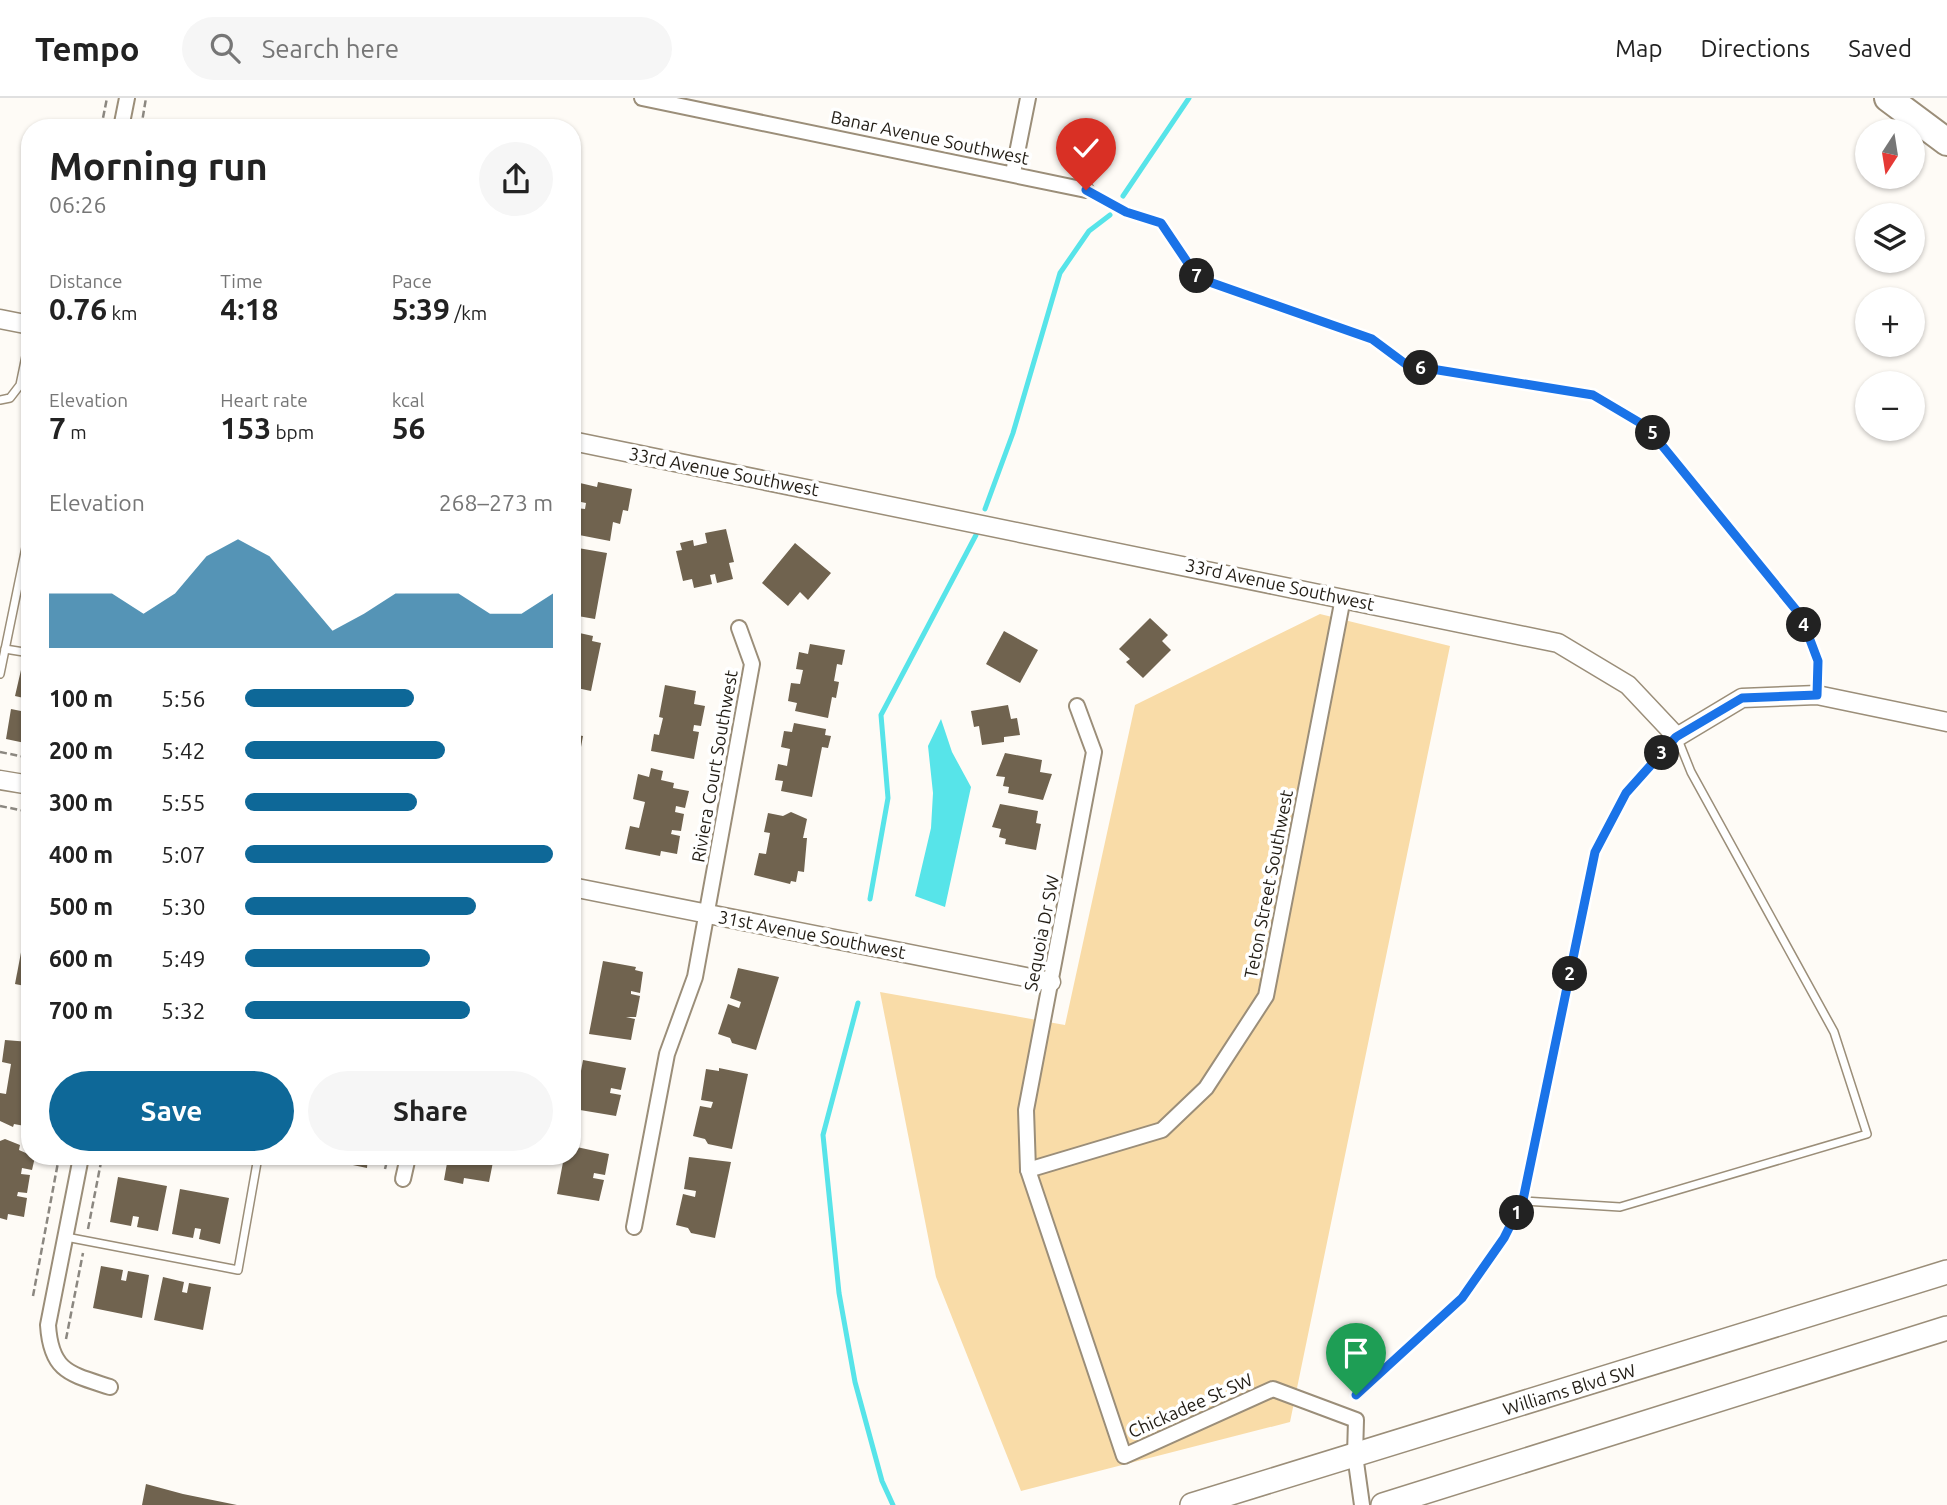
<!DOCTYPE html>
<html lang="en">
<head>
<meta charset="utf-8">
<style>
	body { margin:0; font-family:Ubuntu,sans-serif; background:#f6f6f6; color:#222; height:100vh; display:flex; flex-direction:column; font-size:26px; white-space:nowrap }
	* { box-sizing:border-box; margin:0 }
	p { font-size:23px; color:#767676 }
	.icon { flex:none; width:38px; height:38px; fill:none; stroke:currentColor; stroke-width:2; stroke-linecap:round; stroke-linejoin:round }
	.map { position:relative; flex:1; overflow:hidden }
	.panel { position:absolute; left:21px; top:21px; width:560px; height:1046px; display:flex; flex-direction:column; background:#fff; border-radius:28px; box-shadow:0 2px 5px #0004 }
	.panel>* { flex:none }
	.needle { width:46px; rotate:192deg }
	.controls { position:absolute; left:1855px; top:21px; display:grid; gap:14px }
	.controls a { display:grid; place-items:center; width:70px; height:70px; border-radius:50%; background:#fff; box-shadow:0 2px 5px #0004; font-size:35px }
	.pin { position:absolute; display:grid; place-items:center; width:60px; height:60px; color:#fff; margin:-72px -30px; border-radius:50% 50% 50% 0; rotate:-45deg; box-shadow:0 0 7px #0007 }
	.pin .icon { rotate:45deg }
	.km { position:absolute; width:35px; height:35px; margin:-18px; border-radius:50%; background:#222; color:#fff; font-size:19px; line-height:35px; text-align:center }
	.round { display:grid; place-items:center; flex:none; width:74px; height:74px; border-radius:37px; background:#f6f6f6 }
	.head { display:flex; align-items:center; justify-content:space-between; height:119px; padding:0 28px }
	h1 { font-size:38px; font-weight:700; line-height:52px }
	.metrics { display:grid; grid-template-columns:repeat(3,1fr); gap:10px; height:119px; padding:7px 28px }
	.metrics div { display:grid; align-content:center }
	.metrics b { font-size:30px; font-weight:700 }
	.metrics small { font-size:19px; font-weight:400 }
	.metrics p { font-size:19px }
	.chart { height:196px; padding:14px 28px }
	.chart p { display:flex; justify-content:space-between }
	.chart svg { width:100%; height:126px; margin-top:7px; fill:#0e6898; opacity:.7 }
	.primary-button { display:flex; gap:14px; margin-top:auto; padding:14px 28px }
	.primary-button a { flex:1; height:80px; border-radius:42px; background:#0e6898; color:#fff; font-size:28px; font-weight:700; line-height:80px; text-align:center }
	.primary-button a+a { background:#f6f6f6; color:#222 }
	ul { padding:0 28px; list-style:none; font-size:23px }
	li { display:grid; grid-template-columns:112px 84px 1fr; align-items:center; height:52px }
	li i { height:18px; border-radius:9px; background:#0e6898 }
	header { display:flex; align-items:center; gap:42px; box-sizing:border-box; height:98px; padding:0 35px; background:#fff; border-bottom:2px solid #e0e0e0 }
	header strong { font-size:33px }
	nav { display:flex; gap:38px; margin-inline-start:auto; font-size:24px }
	.search { width:490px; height:63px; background:#f6f6f6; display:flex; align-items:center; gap:18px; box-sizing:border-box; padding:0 24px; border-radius:38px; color:#767676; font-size:26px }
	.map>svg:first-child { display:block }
</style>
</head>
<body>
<header>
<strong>Tempo</strong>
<div class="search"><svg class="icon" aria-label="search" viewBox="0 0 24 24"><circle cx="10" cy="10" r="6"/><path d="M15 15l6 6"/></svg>Search here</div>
<nav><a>Map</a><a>Directions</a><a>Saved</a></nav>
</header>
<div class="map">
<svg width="1947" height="1407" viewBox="0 0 1947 1407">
	<rect width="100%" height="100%" fill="#fefbf6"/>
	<!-- green -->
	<path fill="#f9dca8" d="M1320 516 1450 548 1290 1324 1021 1393 936 1179 880 894 1065 927 1135 607Z"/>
	<!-- water -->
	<path fill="#57e4e9" d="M941 621 952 654 971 689 945 809 915 798 931 730 933 695 928 648Z"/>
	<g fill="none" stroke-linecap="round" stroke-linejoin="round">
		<!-- stream -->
		<g stroke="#57e4e9" stroke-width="5">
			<path d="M1123 98 1189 0"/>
			<path d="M985 411 1013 335 1060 175 1089 133 1110 117"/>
			<path d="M870 801 888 700 881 617 976 437"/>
			<path d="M858 905 823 1037 839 1195 855 1284 882 1383 893 1407"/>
		</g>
	</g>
	<!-- building -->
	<g fill="#70634f">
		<path d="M598 384 632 391 628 413 623 412 620 426 613 424 610 443 579 437 581 428 573 426 576 410 585 411 586 405 576 403 580 385 597 389Z"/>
		<path d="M726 431 734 464 729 465 733 481 717 485 715 476 710 477 712 486 694 490 692 481 683 483 676 453 682 452 680 445 693 442 694 448 707 445 705 435Z"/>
		<path d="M795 445 831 475 808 502 800 494 788 508 762 485Z"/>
		<path d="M578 450 607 455 595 521 572 517V458L576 459Z"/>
		<path d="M1150 520 1168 537 1162 543 1171 552 1143 580 1126 564 1130 561 1119 551Z"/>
		<path d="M1004 533 1038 552 1020 585 986 566Z"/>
		<path d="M575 534 593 538 592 543 601 545 591 593 572 589Z"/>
		<path d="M810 546 845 552 842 567 837 566 834 583 839 584 836 600 832 599 828 620 795 613 797 605 788 603 791 585 800 586 803 572 796 571 799 554 808 556Z"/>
		<path d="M21 572 30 573V636L27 635 25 645 6 641 11 611 26 614 28 601 15 598Z"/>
		<path d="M665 587 696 593 694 606 705 608 701 628 694 627 693 633 699 634 694 661 651 653 654 636 659 637 663 620 659 619Z"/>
		<path d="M1008 607 1011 621 1017 620 1020 637 1004 639V644L982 647 979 628 974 629 971 613Z"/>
		<path d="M794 625 826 631 825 637 831 638 828 650 822 649 812 699 781 693 783 683 775 682 778 666 787 668 790 651 781 649 784 633 792 634Z"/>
		<path d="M572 636 583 638 579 660 572 658Z"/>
		<path d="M1005 655 1042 662 1040 674 1052 676 1043 702 1008 695 1009 689 1003 688 1005 679 996 678Z"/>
		<path d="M651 670 663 673 661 682 674 685 673 690 689 693 685 710 676 708 675 714 684 716 681 733 672 732 671 736 680 738 677 756 661 753 660 758 625 751 630 728 639 730 645 704 633 701 638 676 649 679Z"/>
		<path d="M1000 706 1038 713 1036 725 1041 726 1036 752 1005 746 1006 741 999 739 1001 731 992 729Z"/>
		<path d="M791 714 807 721 803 740H807L804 774 798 773 796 784 791 783 790 786 754 777 759 755 766 756 770 735 764 734 768 715 783 718Z"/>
		<path d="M23 844 30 845V889L15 886Z"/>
		<path d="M603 863 636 869 635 872 643 874 640 895 631 893V896L640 898 636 919H626L635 921 631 942 589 936Z"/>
		<path d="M738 870 779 879 756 952 732 945 730 940 718 936 728 906 739 910 741 904 730 900Z"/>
		<path d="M5 942 30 944V1029L14 1026 13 1029 0 1023V995L6 996 11 966 2 964Z"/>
		<path d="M583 962 626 970 621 992 611 990 610 995 621 997 616 1018 574 1011Z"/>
		<path d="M719 970 748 976 732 1051 708 1046 705 1041 693 1038 700 1008 711 1010 713 1004 701 1002 706 971 719 973Z"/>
		<path d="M5 1041 20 1047 19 1052 35 1059 32 1072 22 1070 21 1076 30 1077 27 1095 18 1094 17 1098 27 1100 24 1119 8 1116 7 1122 0 1120V1043Z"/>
		<path d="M572 1048 609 1056 605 1077 594 1075 593 1080 604 1082 599 1103 557 1096 564 1059H572Z"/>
		<path d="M349 1059H368L367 1070 348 1066Z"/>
		<path d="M452 1059H494L489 1084 464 1080 463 1086 444 1082 447 1065 457 1067 459 1061Z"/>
		<path d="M689 1059 731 1064 715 1140 691 1135 688 1130 676 1127 683 1096 695 1099 696 1093 684 1091Z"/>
		<path d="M118 1079 167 1088 158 1133 137 1129 139 1119 133 1118 131 1128 110 1124Z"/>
		<path d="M180 1091 229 1100 220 1146 199 1141 201 1131 195 1130 193 1140 172 1136Z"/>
		<path d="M101 1168 123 1172 121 1182 126 1183 128 1173 149 1177 142 1220 93 1210Z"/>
		<path d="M163 1179 184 1184 182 1194 187 1195 189 1185 211 1189 203 1232 154 1222Z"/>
		<path d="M146 1386 183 1396 237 1407H142Z"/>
	</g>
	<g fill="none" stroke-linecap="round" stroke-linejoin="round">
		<!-- service casing -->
		<g stroke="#9b8e79" stroke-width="10">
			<g id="service">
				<path d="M0 302 10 300 20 287 30 239"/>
				<path d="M5 551 30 555"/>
				<path d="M0 576 30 430"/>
				<path d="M1677 639 1691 674 1834 934 1867 1036 1620 1109 1523 1103 1595 754 1626 695Z"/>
				<path d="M66 1139 238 1172 258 1059"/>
				<path d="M1356 1297 1462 1200 1504 1140 1523 1103"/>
			</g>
		</g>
		<!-- minor casing -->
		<g stroke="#9b8e79" stroke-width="18">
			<g id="minor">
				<path d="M642 0 1086 92"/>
				<path d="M121 30 127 0"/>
				<path d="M1013 75 1028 0"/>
				<path d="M1077 608 1094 654 1026 1012 1028 1072 1124 1358 1273 1291 1356 1322 1355 1357 1362 1407"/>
				<path d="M81 1059 48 1227C51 1274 70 1276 110 1289"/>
				<path d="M1028 1072 1162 1032 1206 990 1266 898 1343 500"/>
				<path d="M403 1081 408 1059"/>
				<path d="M634 1129 667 956 695 879 752 566 739 530"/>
			</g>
		</g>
		<!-- tertiary casing -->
		<g stroke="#9b8e79" stroke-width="21">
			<g id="tertiary">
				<path d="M0 221 30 227"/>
				<path d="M572 343 1558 545 1628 587 1677 639 1742 600 1817 597 1947 624"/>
				<path d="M0 682 30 687"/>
				<path d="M572 789 1051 884"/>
			</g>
		</g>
		<!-- primary casing -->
		<g stroke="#9b8e79" stroke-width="26">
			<g id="primary">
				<path d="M1192 1407 1947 1174"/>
				<path d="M1383 1407 1947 1230"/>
			</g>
		</g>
		<!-- motorway casing -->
		<g stroke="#9b8e79" stroke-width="30">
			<path id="motorway" d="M1888 0 1947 44"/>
		</g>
		<!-- path -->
		<g stroke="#8b8780" stroke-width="2.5" stroke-dasharray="7 3.5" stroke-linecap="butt">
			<path d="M101 30 107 0"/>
			<path d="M141 30 146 0"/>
			<path d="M1098 98 1126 114 1161 125 1198 180 1372 241 1407 267 1593 297 1647 329 1801 518 1817 563V581"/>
			<path d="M0 654 30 660"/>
			<path d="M0 708 30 714"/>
			<path d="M385 1071 388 1059"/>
			<path d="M88 1131 102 1059"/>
			<path d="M33 1198 59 1059"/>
			<path d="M66 1241 83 1155"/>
		</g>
		<!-- service -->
		<use href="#service" stroke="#fff" stroke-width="7"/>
		<!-- minor -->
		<use href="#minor" stroke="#fff" stroke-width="14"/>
		<!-- tertiary -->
		<use href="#tertiary" stroke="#fff" stroke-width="18"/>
		<!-- primary -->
		<use href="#primary" stroke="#fff" stroke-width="23"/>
		<!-- motorway -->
		<use href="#motorway" stroke="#fff" stroke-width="26"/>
	</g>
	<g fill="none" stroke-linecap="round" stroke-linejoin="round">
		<!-- route casing -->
		<g stroke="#fff" stroke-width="14">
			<path id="route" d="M1086 92 1126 114 1161 125 1198 180 1372 241 1407 267 1593 297 1647 329 1801 518 1818 563 1817 597 1742 600 1676 639 1626 695 1595 754 1523 1102 1504 1140 1462 1200 1356 1297"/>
		</g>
		<!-- route -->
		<use href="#route" stroke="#1a73e8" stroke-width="9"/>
	</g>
	<g text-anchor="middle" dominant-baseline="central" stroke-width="7" stroke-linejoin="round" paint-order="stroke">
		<!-- street labels -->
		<g font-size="18" fill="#221d15" stroke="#fff">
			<text transform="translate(930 39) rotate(12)">Banar Avenue Southwest</text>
			<text transform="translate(724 373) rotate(11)">33rd Avenue Southwest</text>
			<text transform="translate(1280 486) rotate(12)">33rd Avenue Southwest</text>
			<text transform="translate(714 668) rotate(-80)">Riviera Court Southwest</text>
			<text transform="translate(1268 786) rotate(-79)">Teton Street Southwest</text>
			<text transform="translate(1041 835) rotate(-79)">Sequoia Dr SW</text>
			<text transform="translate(812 836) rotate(11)">31st Avenue Southwest</text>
			<text transform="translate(1569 1291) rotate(-17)">Williams Blvd SW</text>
			<text transform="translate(1190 1307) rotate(-24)">Chickadee St SW</text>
		</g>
	</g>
</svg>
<div class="controls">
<a><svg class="needle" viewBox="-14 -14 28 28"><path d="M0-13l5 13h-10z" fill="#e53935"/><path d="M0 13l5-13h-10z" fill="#767676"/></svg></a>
<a><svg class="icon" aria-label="layers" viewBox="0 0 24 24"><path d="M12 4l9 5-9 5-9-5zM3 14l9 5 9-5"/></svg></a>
<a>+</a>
<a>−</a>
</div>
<div class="pin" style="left:1356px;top:1297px;background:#1e9e55"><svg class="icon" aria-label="arrive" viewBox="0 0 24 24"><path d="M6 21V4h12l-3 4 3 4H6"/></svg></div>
<div class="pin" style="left:1086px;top:92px;background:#d93025"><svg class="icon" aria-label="check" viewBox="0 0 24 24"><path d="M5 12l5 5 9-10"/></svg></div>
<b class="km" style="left:1517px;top:1115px">1</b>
<b class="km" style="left:1570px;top:876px">2</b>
<b class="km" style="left:1662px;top:655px">3</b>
<b class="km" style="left:1804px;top:527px">4</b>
<b class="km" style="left:1653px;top:335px">5</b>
<b class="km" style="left:1421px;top:270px">6</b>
<b class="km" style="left:1197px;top:178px">7</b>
<section class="panel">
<div class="head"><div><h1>Morning run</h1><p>06:26</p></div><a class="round"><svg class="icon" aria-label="share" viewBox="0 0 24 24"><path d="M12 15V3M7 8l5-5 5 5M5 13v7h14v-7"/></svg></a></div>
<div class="metrics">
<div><p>Distance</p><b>0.76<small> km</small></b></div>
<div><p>Time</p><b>4:18</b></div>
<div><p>Pace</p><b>5:39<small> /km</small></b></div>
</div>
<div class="metrics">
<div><p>Elevation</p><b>7<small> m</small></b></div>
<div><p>Heart rate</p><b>153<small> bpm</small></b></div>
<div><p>kcal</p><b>56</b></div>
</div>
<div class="chart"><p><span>Elevation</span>268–273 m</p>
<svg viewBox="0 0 160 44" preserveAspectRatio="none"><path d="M0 44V25L10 25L20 25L30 32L40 25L50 12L60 6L70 12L80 25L90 38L100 32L110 25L120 25L130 25L140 32L150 32L160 25V44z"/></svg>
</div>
<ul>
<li><b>100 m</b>5:56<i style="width:55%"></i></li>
<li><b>200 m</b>5:42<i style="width:65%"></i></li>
<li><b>300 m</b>5:55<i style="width:56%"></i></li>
<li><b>400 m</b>5:07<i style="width:100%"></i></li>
<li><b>500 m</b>5:30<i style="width:75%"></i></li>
<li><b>600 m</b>5:49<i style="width:60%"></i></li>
<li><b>700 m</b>5:32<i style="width:73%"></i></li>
</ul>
<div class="primary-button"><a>Save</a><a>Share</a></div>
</section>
</div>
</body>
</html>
